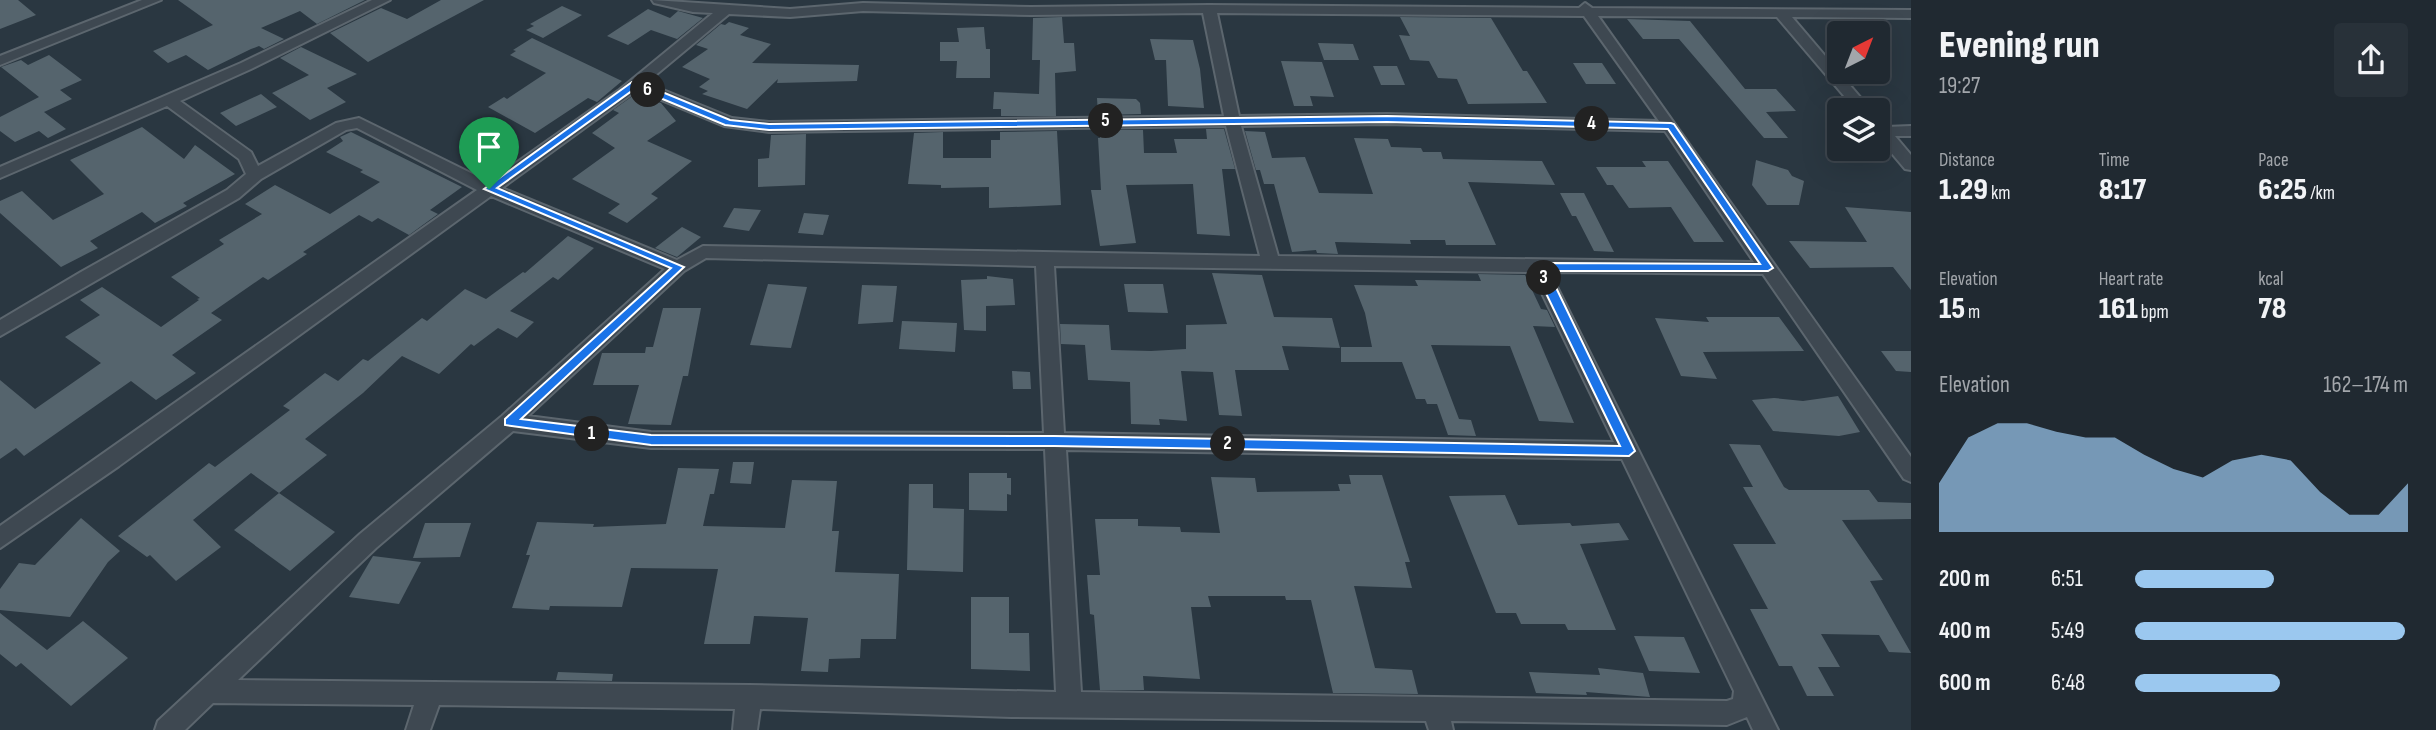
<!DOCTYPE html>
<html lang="en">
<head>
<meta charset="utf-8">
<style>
	body { margin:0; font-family:"Sofia Sans Condensed",sans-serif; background:#283139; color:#f1f3f6; height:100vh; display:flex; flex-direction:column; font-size:26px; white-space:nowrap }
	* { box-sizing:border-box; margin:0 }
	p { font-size:23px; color:#a2a6ab }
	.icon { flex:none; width:38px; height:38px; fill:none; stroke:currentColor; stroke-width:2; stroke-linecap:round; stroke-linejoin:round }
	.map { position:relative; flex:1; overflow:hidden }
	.side { display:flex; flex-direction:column; background:#202931; width:525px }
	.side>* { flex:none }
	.needle { width:46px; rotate:42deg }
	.buttons { position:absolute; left:1827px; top:21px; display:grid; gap:14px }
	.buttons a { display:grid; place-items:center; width:63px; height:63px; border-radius:7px; background:#202931; box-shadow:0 7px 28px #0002,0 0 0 2px #3d454d; font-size:35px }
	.pin { position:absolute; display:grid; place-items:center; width:60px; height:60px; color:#fff; margin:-72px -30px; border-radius:50% 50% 50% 0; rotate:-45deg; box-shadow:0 0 7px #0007 }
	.pin .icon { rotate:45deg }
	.km { position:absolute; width:35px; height:35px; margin:-18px; border-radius:50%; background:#222; color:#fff; font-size:19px; line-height:35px; text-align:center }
	.round { display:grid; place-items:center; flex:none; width:74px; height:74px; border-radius:7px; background:#283139 }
	.summary { display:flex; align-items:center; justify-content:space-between; height:119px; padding:0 28px }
	h1 { font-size:38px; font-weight:800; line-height:52px }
	.figures { display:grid; grid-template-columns:repeat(3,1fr); gap:10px; height:119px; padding:7px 28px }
	.figures div { display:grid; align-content:center }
	.figures b { font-size:30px; font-weight:800 }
	.figures small { font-size:19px; font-weight:400 }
	.figures p { font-size:19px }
	.chart { height:196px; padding:14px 28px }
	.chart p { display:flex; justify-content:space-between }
	.chart svg { width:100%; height:126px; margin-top:7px; fill:#9bc8ef; opacity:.7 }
	ul { padding:0 28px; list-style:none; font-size:23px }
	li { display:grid; grid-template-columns:112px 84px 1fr; align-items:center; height:52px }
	li i { height:18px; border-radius:9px; background:#9bc8ef }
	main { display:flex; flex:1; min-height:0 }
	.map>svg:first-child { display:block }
</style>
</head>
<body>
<main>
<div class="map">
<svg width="1911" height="730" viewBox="0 0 1911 730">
	<rect width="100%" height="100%" fill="#2a3741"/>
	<!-- building -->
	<g fill="#55646d">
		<path d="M0 0H18L36 15 0 29Z"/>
		<path d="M178 0H365L317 24 300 11 261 28 284 39 264 49 259 46 251 49 208 70 186 55 168 63 153 51 213 25Z"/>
		<path d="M441 0H484L368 62 330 33 381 8 407 19Z"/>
		<path d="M562 6 582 15 543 38 526 30 534 26 530 24Z"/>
		<path d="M648 9 670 18 678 11 703 18 677 39 651 30 628 45 607 36Z"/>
		<path d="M1062 17 1064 43H1074L1076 71 1055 73 1056 116H1001V109H993L994 92 1039 94 1040 60H1032L1033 18Z"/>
		<path d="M1400 17 1491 18 1523 71H1527L1547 103 1468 104 1457 79 1438 78 1429 61 1410 60 1399 35 1410 36Z"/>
		<path d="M1627 19 1690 21 1745 89H1776L1796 111 1766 112 1788 138H1764L1679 39H1643Z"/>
		<path d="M729 22 749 28 740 35 771 44 752 63 859 65 857 81 777 83 778 79 747 109 702 94 708 91 699 87 710 79 682 67 708 49 696 45 721 24 725 25Z"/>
		<path d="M984 27 986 49H990V78H956L957 61H940V42H959L957 28Z"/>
		<path d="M532 38 622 81 597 102 588 98 535 133 488 107 504 97 507 99 546 73 510 55 516 51 513 50Z"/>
		<path d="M1150 39 1193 40 1200 69 1204 108 1168 106 1166 60H1155Z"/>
		<path d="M1318 43 1353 44 1359 60H1324Z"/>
		<path d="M301 47 357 74 327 88 346 102 310 120 272 93 309 75 280 58Z"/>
		<path d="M49 55 82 80 60 90 72 99 44 112 66 129 48 138 39 131 15 142 0 131V117L39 97 1 67 21 60 28 65Z"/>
		<path d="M1281 61 1322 62 1334 97 1310 96 1313 106H1294Z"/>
		<path d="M1573 63H1602L1616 84H1586Z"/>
		<path d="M1373 66H1397L1405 85H1381Z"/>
		<path d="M261 94 277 107 236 126 220 113Z"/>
		<path d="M634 95 661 103 676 121 647 141 692 161 651 194 658 198 627 223 608 213 620 204 572 179 615 148 592 133 619 113 613 110Z"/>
		<path d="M1097 98 1136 99 1140 103 1141 114 1098 115Z"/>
		<path d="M142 127 184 159 195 145 235 174 183 203 187 206 155 223 142 212 90 241 98 248 61 267 0 213V201L22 191 53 220 104 194 70 160Z"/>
		<path d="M1206 129H1224L1235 169H1222L1230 236 1197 234 1193 184 1126 185 1136 243 1100 246 1091 190H1101L1098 138H1100V130H1143L1144 153H1177L1174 139H1207Z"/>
		<path d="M1057 131 1061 205 989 208V187L941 188V185L908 184 914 133 943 132V158H991V140H1000V132Z"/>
		<path d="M1245 131 1265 132 1272 158 1305 157 1319 193 1373 194 1354 138 1388 139 1391 147 1421 148 1423 152H1441L1443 159 1542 161 1555 185 1468 182 1496 245H1446L1445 240H1410L1411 244 1335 242 1338 254 1317 253 1316 250 1292 252 1274 184H1264L1260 170H1256Z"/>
		<path d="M351 132 462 187 430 210 438 214 409 235 378 218 372 222 359 215 303 252 307 254 268 280 263 277 211 313 222 320 172 355 196 373 156 400 131 381 24 456 16 448 0 459V380L35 409 101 363 65 337 100 315 80 300 102 287 161 327 199 300 197 299 200 298 171 277 224 244 219 240 262 214 245 204 275 185 330 214 380 182 360 172 363 170 326 152 343 141 340 137Z"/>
		<path d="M806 134 805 185 758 187V159L769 158 771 135Z"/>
		<path d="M1756 160 1788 170 1792 176 1804 181 1799 205H1767L1752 185Z"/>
		<path d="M1642 161H1668L1724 242H1694L1671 207 1629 208 1613 185H1607L1596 167H1646Z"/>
		<path d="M1560 193H1584L1614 252 1594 251 1576 216H1572Z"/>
		<path d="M1845 207 1911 212V290L1893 267 1810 268 1789 241 1867 242Z"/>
		<path d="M734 208 761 210 749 231 723 227Z"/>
		<path d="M804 213 829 215 823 235 798 233Z"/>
		<path d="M682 227 701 237 677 257 655 248Z"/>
		<path d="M568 236 594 248 558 280 553 277 510 311 534 322 517 338 498 328 474 346 471 344 439 374 402 356 363 393 305 439 327 455 279 493 251 473 193 520 221 547 176 581 150 555 147 557 118 536 209 463 215 467 290 410 283 406 325 373 338 381 363 359 368 361 422 318 427 321 465 289 486 299 523 272 525 273Z"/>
		<path d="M1212 273 1262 275 1274 317 1332 318 1340 348 1282 346 1289 370H1235L1242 416 1219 415 1213 372 1181 371 1187 421 1159 419 1160 425 1131 424 1130 382 1088 380 1085 345 1061 344 1060 324 1109 325 1111 350 1151 351 1186 349V325L1227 324Z"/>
		<path d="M1478 274 1525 275 1541 309 1547 310 1555 327 1533 326 1574 423 1539 421 1510 346 1431 345 1459 419 1471 420 1476 436 1448 435 1437 404H1427L1425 399H1416L1402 362H1341V347H1372L1365 313 1354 285 1418 286 1415 280 1481 281Z"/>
		<path d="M987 276 1013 279 1015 305 986 306V331L964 330 961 280 987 279Z"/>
		<path d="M768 284 807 287 791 348 750 345Z"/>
		<path d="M1124 284H1163L1168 313 1128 312Z"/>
		<path d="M862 285 897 286 893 322 858 324Z"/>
		<path d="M663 308H701L688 376H683L671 425 628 424 639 385H593L602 353H645L646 347H653Z"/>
		<path d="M1706 317H1779L1804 351 1703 352 1717 379 1681 376 1655 318 1709 322Z"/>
		<path d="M902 321 957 323 955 352 899 349Z"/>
		<path d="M1881 351H1911V372L1896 371Z"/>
		<path d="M1012 371 1030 372 1031 389H1013Z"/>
		<path d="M1838 396 1860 432 1839 436 1773 431 1752 400 1774 398 1803 401Z"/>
		<path d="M1729 444 1760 445 1784 487 1789 490H1869L1878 502 1911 503V519L1842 520 1883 580 1870 581 1911 653 1889 652 1879 635 1821 634 1840 667H1818L1834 696H1807L1792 666H1779L1750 609H1768L1733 544H1776L1743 487H1753Z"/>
		<path d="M733 462H754L751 484 730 483Z"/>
		<path d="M678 468 719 469 714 494H710L703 526 785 528 792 480 837 481 832 531H839L835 572 899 574 896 639H861L860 658 829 659 828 672 801 671 808 618 754 616 750 644H704L718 569 631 568 622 607 550 606 549 610 512 608 530 555H526L537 522 594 524 593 527 666 524Z"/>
		<path d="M969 473H1007V478H1011V495L1007 494V511L969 510Z"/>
		<path d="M1349 475H1382L1410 562H1405L1412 588 1354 586 1375 668 1412 670 1418 694 1333 693 1311 600H1286L1285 596H1208L1211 607H1191L1200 679 1143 676 1144 690H1100L1094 615 1090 614 1087 575H1100L1095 519H1138V526L1180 527 1181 532 1220 533 1211 477 1255 478 1257 492 1340 491 1338 484H1351Z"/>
		<path d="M909 484H933V508L964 509 963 572 907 570Z"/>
		<path d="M279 493 335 532 290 571 234 530Z"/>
		<path d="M1505 495 1518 525 1570 523 1572 526 1619 523 1629 540 1580 544 1616 630H1568L1565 624H1521L1516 613H1496L1449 496Z"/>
		<path d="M81 518 120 551 108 562 70 617 0 610V589L19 563 35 565Z"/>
		<path d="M425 523H471L460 557 413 558Z"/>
		<path d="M373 556 421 562 399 604 349 597Z"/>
		<path d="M971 597H1009V633H1029L1030 671 971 669Z"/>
		<path d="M0 613 47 650 83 621 128 658 71 706 21 663 16 667 0 654Z"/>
		<path d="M1634 636 1684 637 1700 673 1649 671Z"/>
		<path d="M1598 668 1643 673 1650 697 1586 692 1587 695 1536 693 1529 672 1600 675Z"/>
		<path d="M558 672 613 674 612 681 556 680Z"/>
	</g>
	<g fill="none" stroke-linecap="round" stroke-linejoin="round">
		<!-- minor casing -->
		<g stroke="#5c666e" stroke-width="4">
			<g id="minor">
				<path d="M142 0H161L0 65V56Z"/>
				<path d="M372 0H390L251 69 180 101 251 152 258 166 336 123 359 118 489 182 618 91 713 13 693 12 654 3 652 0 790 9 863 3 1031 7 1209 5 1579 8 1585 3 1592 8 1911 10V18L1792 17 1871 110H1856L1777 17 1598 16 1911 457V482L1904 479 1763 274 1555 272 1552 274 1554 281 1778 730H1753L1747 717 1727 725 1451 721 1453 730H1429L1426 721 1011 717 760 709 757 730H733L735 709 439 705 430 730H406L414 705 213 703 185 730H155L158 721 360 534 502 416 665 269 491 196 119 466 0 548V526L477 190 357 128 346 130 261 179 239 198 0 336V320L81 272 227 190 246 174 239 159 167 106 0 178V167L241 63ZM863 11 1031 15 1203 13 1224 116 769 122 732 118 646 83 729 14 790 17ZM1217 13 1584 16 1659 121 1387 114 1239 116ZM637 90 724 126 769 132 1226 126 1260 256 703 246 677 260 502 188ZM1387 124 1665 131 1754 262 1278 256 1241 126ZM706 258 1036 266 1044 433 651 432 528 416 684 271ZM1054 266 1534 272 1536 281 1614 442 1064 433ZM513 431 651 448 1045 449 1056 692 749 685 238 680 376 548ZM1066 450 1622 459 1734 691 1733 699 1727 701 1081 692Z"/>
				<path d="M1878 122 1886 127 1911 126V136H1895L1911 155V170L1905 169 1878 137Z"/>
			</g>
		</g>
		<!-- minor -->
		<use href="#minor" fill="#3e4851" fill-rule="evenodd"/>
	</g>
	<!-- route -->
	<path fill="#1a73e8" stroke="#fff" stroke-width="2" fill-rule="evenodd" d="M632 82H638L730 120 769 124 1387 116 1671 123 1674 124 1773 268 1768 271H1552L1549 273 1635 451 1629 456 1054 446 651 445 505 425V419L671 268 484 189ZM636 88 725 125 769 130 1387 122 1668 129 1760 264 1549 263 1539 269 1540 281 1620 446 1054 436 651 435 521 419 684 267 497 188Z"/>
</svg>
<div class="buttons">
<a><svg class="needle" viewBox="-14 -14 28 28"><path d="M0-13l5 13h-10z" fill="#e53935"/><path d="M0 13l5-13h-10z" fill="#a2a6ab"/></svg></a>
<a><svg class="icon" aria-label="layers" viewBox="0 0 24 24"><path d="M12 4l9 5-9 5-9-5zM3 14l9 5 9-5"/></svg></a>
</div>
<div class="pin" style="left:489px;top:189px;background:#1e9e55"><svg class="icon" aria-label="arrive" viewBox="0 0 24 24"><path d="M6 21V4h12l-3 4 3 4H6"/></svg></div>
<b class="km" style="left:592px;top:434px">1</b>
<b class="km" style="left:1228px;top:444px">2</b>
<b class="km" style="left:1544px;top:278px">3</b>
<b class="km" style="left:1592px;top:124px">4</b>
<b class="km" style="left:1106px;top:121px">5</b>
<b class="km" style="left:648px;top:90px">6</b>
</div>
<section class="side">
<div class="summary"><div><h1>Evening run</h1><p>19:27</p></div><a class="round"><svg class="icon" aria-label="share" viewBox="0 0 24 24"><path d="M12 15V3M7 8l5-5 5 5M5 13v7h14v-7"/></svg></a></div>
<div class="figures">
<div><p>Distance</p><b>1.29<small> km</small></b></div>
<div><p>Time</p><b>8:17</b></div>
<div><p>Pace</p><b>6:25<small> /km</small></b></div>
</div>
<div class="figures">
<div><p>Elevation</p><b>15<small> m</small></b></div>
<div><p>Heart rate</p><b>161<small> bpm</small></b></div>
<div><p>kcal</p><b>78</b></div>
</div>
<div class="chart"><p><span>Elevation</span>162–174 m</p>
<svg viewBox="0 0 160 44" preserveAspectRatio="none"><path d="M0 44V27L10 11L20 6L30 6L40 9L50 11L60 11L70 17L80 22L90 25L100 19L110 17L120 19L130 30L140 38L150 38L160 27V44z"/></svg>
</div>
<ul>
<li><b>200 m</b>6:51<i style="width:51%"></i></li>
<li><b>400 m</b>5:49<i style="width:99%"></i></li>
<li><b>600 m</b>6:48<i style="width:53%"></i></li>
</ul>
</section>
</main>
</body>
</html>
